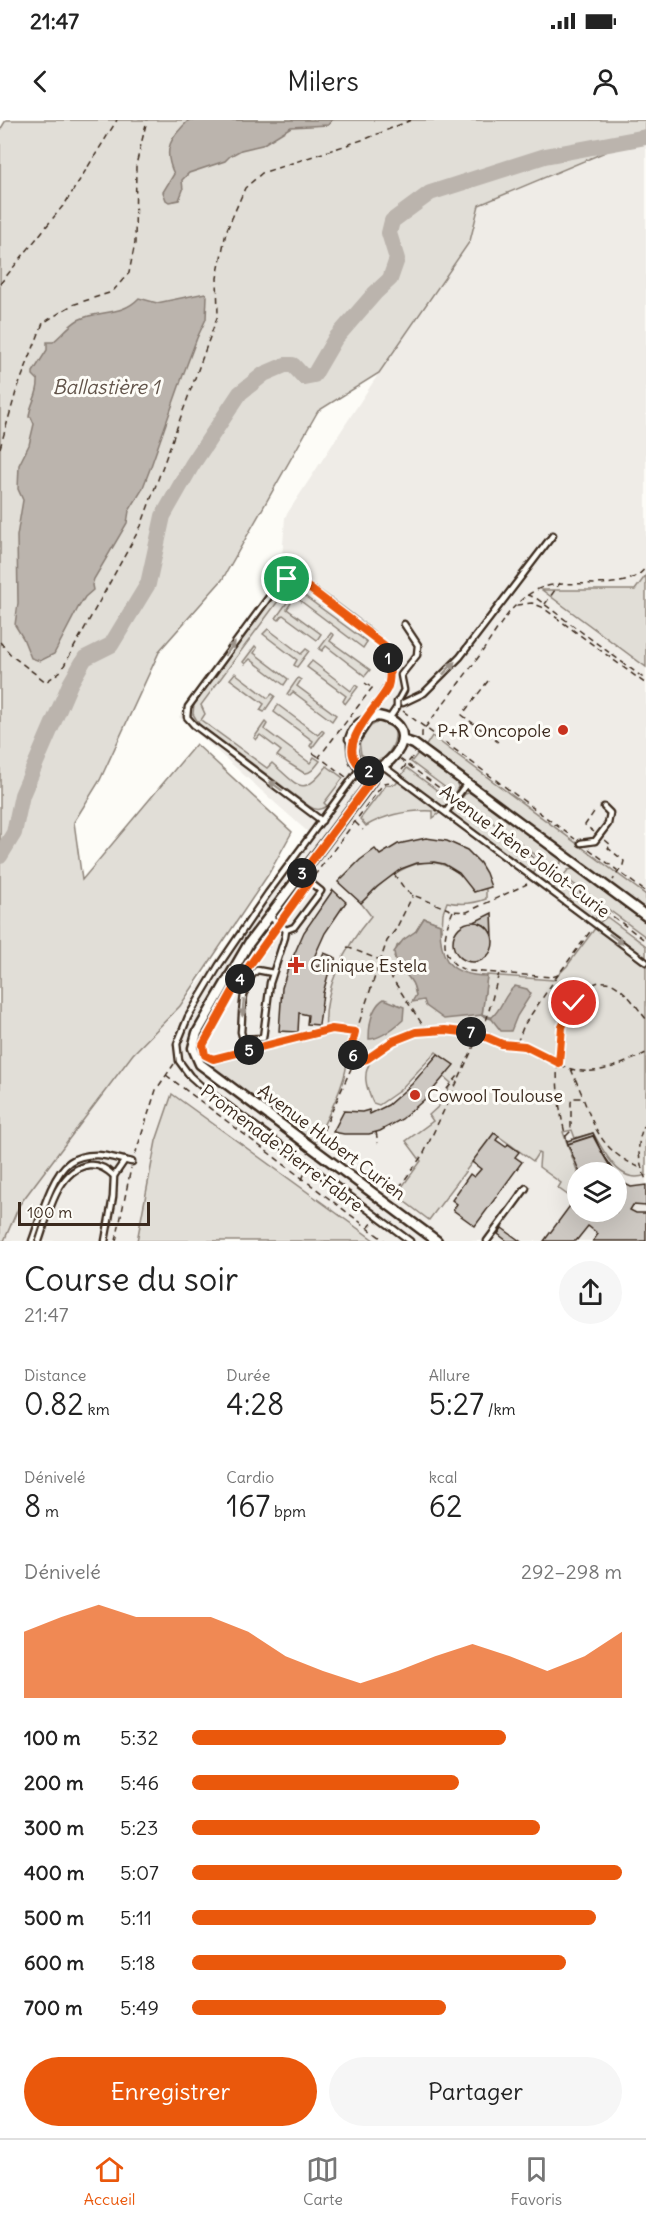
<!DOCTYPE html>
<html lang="fr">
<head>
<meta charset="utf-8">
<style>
	body { margin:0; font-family:Delius,sans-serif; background:#f6f6f6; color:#222; height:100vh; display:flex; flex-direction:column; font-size:22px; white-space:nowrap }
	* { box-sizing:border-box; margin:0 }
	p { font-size:20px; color:#767676 }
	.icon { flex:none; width:33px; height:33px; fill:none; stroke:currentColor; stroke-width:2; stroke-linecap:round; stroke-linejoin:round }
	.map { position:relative; height:1121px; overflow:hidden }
	.side { display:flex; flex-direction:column; background:#fff; flex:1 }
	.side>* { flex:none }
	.buttons { position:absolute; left:567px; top:1042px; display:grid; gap:12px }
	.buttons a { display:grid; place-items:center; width:60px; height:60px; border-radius:50%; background:#fff; box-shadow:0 6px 24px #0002; font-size:30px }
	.scale { position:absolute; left:18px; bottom:15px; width:132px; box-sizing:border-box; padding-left:6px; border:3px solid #3b2a1e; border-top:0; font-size:16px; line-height:21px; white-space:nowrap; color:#3b2a1e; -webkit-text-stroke:4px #fdfcf7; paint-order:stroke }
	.pin { position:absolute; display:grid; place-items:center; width:51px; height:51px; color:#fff; margin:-26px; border:3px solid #fff; border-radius:50%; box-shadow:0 2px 6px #0007 }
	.km { position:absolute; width:30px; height:30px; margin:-15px; border-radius:50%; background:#222; color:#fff; font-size:16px; line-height:30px; text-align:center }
	.round { display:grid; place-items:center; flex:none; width:63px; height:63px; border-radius:32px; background:#f6f6f6 }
	.summary { display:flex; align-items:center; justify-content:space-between; height:102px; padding:0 24px }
	h1 { font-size:33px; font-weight:600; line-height:45px }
	.stats { display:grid; grid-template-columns:repeat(3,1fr); gap:9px; height:102px; padding:6px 24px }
	.stats div { display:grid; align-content:center }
	.stats b { font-size:30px; font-weight:600 }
	.stats small { font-size:16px; font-weight:400 }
	.stats p { font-size:16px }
	.chart { height:168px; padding:12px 24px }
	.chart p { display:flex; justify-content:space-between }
	.chart svg { width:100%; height:108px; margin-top:6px; fill:#ea580c; opacity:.7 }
	.primary-button { display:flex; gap:12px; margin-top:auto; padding:12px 24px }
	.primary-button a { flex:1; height:69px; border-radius:36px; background:#ea580c; color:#fff; font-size:24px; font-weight:600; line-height:69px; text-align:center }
	.primary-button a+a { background:#f6f6f6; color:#222 }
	ul { padding:0 24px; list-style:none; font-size:20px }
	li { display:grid; grid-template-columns:96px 72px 1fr; align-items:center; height:45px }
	li i { height:15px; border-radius:8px; background:#ea580c }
	.status { display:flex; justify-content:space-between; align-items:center; height:42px; padding:0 30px; background:#fff; direction:ltr }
	.status svg { height:16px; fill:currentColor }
	header { display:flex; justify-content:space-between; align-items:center; height:78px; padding:0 24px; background:#fff; font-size:27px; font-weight:600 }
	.tabs { display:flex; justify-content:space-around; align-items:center; height:84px; border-top:2px solid #e0e0e0; background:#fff; font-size:16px; color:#767676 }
	.tabs a { display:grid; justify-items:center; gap:3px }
	.tabs .current { color:#ea580c }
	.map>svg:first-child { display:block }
</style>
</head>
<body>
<div class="status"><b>21:47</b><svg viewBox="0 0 49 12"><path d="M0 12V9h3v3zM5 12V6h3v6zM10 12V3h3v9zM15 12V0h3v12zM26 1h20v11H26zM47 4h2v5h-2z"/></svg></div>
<header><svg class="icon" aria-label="back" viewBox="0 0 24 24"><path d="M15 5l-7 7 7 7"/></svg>Milers<svg class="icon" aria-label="person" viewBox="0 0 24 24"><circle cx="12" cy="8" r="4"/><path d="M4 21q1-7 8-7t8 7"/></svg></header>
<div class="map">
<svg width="646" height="1121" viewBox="0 0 646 1121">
	<rect width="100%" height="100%" fill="#fdfcf7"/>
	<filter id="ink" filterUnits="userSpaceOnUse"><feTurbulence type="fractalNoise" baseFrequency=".0167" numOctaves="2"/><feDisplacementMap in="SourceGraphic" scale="12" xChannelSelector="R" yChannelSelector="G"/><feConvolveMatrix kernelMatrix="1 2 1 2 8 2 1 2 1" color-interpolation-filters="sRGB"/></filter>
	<g filter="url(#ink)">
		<!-- built -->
		<path fill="#efece7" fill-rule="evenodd" d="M646 15V1121H4L20 1084 133 934 187 879 309 713 179 597 281 452 285 397 379 253 470 121 479 85ZM578 1053H616V1092H578Z"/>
		<!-- green -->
		<g fill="#e1ded7" stroke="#8e847a" stroke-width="1.5">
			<path d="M6 0H646V15L479 85 470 121 379 253 318 291 222 460 160 530 100 660 74 702 82 760 196 624 292 712 268 755 180 886 133 934 20 1084 4 1121H0V10Z"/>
			<path d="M646 455V547L542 470H635Z"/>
			<path d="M282 466 295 469 367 522 363 528 290 473H284L201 585 205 594 201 600 267 648 272 643C297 664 302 680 327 646L343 658 324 683 327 686C321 690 316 691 309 686L199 604 193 594 194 583Z"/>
			<path d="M288 481 291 483 287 489 321 514 317 520 283 495 279 500 276 498Z"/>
			<path d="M268 509 301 534 306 529 309 531 297 547 294 545 297 540 263 514Z"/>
			<path d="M331 513 334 515 330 521 370 550 365 556 326 526 322 531 319 529Z"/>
			<path d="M255 526 257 528 254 533 288 559 284 565 250 539 245 544 243 542Z"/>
			<path d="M312 541 351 571 355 565 358 567 345 584 343 581 346 576 307 547Z"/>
			<path d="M235 553 268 578 272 574 275 576 264 592 260 590 264 584 230 559Z"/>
			<path d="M298 558 301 560 297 566 336 595 332 601 293 572 289 576 287 574Z"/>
			<path d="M278 585 318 615 322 610 324 612 312 628 310 626 313 621 274 592Z"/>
			<path d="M265 602 267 604 264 609 310 643 314 637 320 641C315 647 311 654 304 653L277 636 281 631 260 615 256 620 254 618Z"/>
			<path d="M378 602C404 603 396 626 383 639L371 641 361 634 359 621 371 606Z"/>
			<path d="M432 616 646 775V791L425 627Z"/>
			<path d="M419 632 456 660 458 667 454 674 411 642Z"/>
			<path d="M407 648 450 680 444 688 401 656Z"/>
			<path d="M399 660 441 692 433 698V691C408 690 387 694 366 706L360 699 386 665 396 664Z"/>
			<path d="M472 672 560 737 561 743 557 751 461 679 465 674Z"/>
			<path d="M456 684 536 744 537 748 533 754 450 692Z"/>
			<path d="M425 742C447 742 463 753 474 772L486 768V779C473 784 462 785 447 782L443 793 442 810 440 809V804L424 798 416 811 397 826 394 837 413 863 416 875 424 880 482 895 487 855 553 860 567 846 596 807 646 844V1055C619 1066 604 1031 593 1013L575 1018 572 1010 563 1012 578 1053 577 1065 569 1076 558 1068 561 1063 539 1047 540 1034 538 1033 533 1041 494 1013 429 1100 396 1075 421 1041 406 1021 433 1001 429 995 441 984 451 963 444 957 453 945 436 932 399 971 379 985 373 983C366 967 361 953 373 938L368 933 359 931 357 927 347 929C351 958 326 998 314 1024L207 945 209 942 326 914C322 870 344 828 371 796L361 783C379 765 398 746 425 742Z"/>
			<path d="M573 749H576L646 801V817L563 756 568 750Z"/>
			<path d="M559 761 597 789 598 794 595 800 553 769Z"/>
			<path d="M607 797 646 826V838L599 803Z"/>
			<path d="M172 974 375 1121H137L156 1021Z"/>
		</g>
		<!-- water -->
		<g fill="#bbb4ad" stroke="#887d74" stroke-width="1.5">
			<path d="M189 0H332L328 5 291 7 262 25 241 30 230 36 225 41 189 53 182 60 183 70 179 80 169 82 166 80 163 72 174 54C162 29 171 17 189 0Z"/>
			<path d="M205 173 207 176 206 199 197 218 183 255 150 349 142 370 129 391 127 403 94 459 92 465 93 470 85 477 78 488 54 534 40 541 31 538 23 518 15 505 18 483 17 416 23 380 18 369 19 345 29 325 34 304 31 297H29C30 283 39 275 38 260L33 255V252L47 230V222H53C62 215 68 206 78 200 99 189 121 197 139 178L157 183Z"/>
			<path d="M424 798 440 804C440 841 449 855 487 856L482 895 444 899 426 886 424 880 412 882 416 875C415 870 414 865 411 861 405 852 395 844 394 832L403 820 416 811Z"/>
			<path d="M515 866 527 869 531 874 517 896 511 911H501L491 898C502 889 504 874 515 866Z"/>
			<path d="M384 879 404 887 403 900C394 908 381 919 369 919 369 905 371 887 384 879Z"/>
		</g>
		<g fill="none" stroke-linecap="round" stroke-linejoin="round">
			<!-- stream -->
			<path stroke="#887d74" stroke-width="3" d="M482 895 491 898"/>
			<!-- river -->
			<path stroke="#bbb4ad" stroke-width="16" d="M0 736 14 713 22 675 70 564 85 538 111 525 148 464 163 396 192 345 240 273 264 254 285 245H293L304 257 314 255 335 219 375 173 390 159 397 139 389 113 392 101 430 73 545 36 646 17"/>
		</g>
		<!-- building -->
		<g fill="#cdc8c2" stroke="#3b2a1e" stroke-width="1.5">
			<path d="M426 718 447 721 467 730 480 743 486 753 491 767 474 772 459 753 444 744 434 742 417 743 401 749 377 767 361 783 338 762 360 740 375 729 380 735 398 724Z"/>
			<path d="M333 770 346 782 325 813 311 844 318 847 324 833 336 838 328 855 323 873 319 905 307 904 308 895 299 893 298 912 279 911 282 868 288 848 304 812Z"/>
			<path d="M492 793 493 817 484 805 474 802Z"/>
			<circle cx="473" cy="822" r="20"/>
			<path d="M438 934 454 945 425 979 402 999 380 1011 369 1014H344L333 1012 344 991 362 992 369 990 370 994 388 985 412 964Z"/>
			<path d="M494 1013 499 1016 496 1020 506 1027 508 1024 519 1032 515 1037 522 1042 475 1106 453 1090 457 1084 452 1080 470 1054 474 1057 481 1049 472 1042Z"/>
			<path d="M593 1013 602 1033 616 1053 608 1043 593 1016 568 1024 567 1021Z"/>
			<path d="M593 1016 602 1033 614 1053H580L568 1024Z"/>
			<path d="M616 1056 623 1063 631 1067 646 1065V1086L633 1085 630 1090 636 1093H646V1121H593L598 1114 588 1106 576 1121H544L578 1075V1092H616Z"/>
			<path d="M502 1108 520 1121H507L498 1114Z"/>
		</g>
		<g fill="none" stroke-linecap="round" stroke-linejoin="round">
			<!-- service casing -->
			<g stroke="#3b2a1e" stroke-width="9">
				<g id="service">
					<path d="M399 579 404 570 401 555 417 535 418 525 404 504"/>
					<path d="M403 583 424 573 460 537 553 415"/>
					<path d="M389 599 397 587V582"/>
					<path d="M352 624 348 619C350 612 355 603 362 600L365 602"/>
					<path d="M383 646 646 842"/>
					<path d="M361 647 268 773 219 845 188 897 177 924 179 941 190 956 200 965 410 1121"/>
					<path d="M446 692 467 663"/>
					<path d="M322 701 194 605 187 597 188 587 277 466C282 460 286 457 294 459 306 463 376 516 385 527L389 556 388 566 368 598"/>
					<path d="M581 723 595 721 608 704 610 693 604 687"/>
					<path d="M269 796 286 810 285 817 270 863 263 918 243 919 241 912C243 891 240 865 257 850L273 853"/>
					<path d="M286 810 294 807 321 771 301 755"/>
					<path d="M32 1121C40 1100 51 1055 70 1042 77 1037 87 1035 96 1035 108 1035 121 1040 132 1042"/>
					<path d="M39 1121C48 1096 57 1049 89 1045 99 1044 107 1049 114 1056"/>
					<path d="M105 1121 113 1077 114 1056 125 1040"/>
					<path d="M487 1121 526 1068"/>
				</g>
			</g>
			<!-- minor casing -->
			<g stroke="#3b2a1e" stroke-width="13">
				<g id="minor">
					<path d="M378 596C444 609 353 691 352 624L368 599Z"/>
					<path d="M402 620 414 624 646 796"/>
					<path d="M374 650 372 660 365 670 249 823 197 913 193 928 200 944 437 1121"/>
				</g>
			</g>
			<!-- path -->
			<g stroke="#3b2a1e" stroke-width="1.5" stroke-dasharray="6 4.5" stroke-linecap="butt">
				<path d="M0 164 66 82 117 0"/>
				<path d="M0 328 16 272 43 203 72 185 112 172 129 153 135 123 136 45 147 0"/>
				<path d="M527 475 536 478 646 560"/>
				<path d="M545 484 560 463"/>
				<path d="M517 485 532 483 542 487 646 564"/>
				<path d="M0 522 12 536 46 562 61 551 141 406 218 195 217 158 226 112 245 68 262 53 368 18 411 0"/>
				<path d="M488 561 462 595 498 622"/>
				<path d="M365 563 372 568"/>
				<path d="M403 591 575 719"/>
				<path d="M422 617V612C441 586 461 561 480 535 497 511 512 479 541 468 573 456 625 476 646 447"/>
				<path d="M313 633 319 637"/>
				<path d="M400 639 449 675"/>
				<path d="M402 650 414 635"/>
				<path d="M346 657 319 637 372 568 375 571"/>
				<path d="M461 684 646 821"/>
				<path d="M355 702 363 710"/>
				<path d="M594 712 585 705 596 689"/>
				<path d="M605 720 611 725 608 728 624 741 623 745 613 760"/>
				<path d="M589 729 646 772"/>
				<path d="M394 754 404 768 413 775 453 791 467 792 527 764"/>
				<path d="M314 756 384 663 391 662"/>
				<path d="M453 791C443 814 437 841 468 851L552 857 558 855 592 809"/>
				<path d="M283 797 305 767"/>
				<path d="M264 824 273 829"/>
				<path d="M347 827 380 840 426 910"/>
				<path d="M517 923 524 905 558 855"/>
				<path d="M203 930C203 910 260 828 275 808"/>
				<path d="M205 936 213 939 332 909 355 912"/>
				<path d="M354 942C380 935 400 912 429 910 445 909 463 909 479 914 487 917 496 923 504 925 512 926 519 924 527 926 540 931 551 940 563 946 591 959 621 945 646 933"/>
				<path d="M571 949 583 977"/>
				<path d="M166 955 385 1121"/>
				<path d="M440 977 459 955"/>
				<path d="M646 1002C635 1022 638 1039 646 1060"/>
				<path d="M376 1012 378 1023"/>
				<path d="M566 1016 571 1011V982L573 978H583C596 1013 605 1033 641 1048"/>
				<path d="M319 1020 354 942 352 924 387 821 396 809 413 775"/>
				<path d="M319 1021 336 1025"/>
				<path d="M567 1021C558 988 554 954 560 920 563 901 584 853 610 863 625 869 636 886 646 899"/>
				<path d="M135 1035 156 970 174 944"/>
				<path d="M302 1060 305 1052"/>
				<path d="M393 1076 424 1033 487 898 499 853"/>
				<path d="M368 1108 374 1101"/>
				<path d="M116 1121 131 1048"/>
			</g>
			<!-- service -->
			<use href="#service" stroke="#fdfcf7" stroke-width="4.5"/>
			<!-- minor -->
			<use href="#minor" stroke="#fdfcf7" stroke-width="8"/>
		</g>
		<!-- one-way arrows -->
		<defs><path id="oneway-solid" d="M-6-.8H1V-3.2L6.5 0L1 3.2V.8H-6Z" transform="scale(1.5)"/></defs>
		<g fill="#9c938a">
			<use href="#oneway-solid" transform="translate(230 529) rotate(-53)"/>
			<use href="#oneway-solid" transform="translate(449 548) rotate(-47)"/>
			<use href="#oneway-solid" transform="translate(276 666) rotate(-143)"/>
			<use href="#oneway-solid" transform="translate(616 819) rotate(37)"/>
			<use href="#oneway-solid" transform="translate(243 888) rotate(95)"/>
		</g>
	</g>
	<g fill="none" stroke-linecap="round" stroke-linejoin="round" filter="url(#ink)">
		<!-- route casing -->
		<g stroke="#fff" stroke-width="12">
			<path id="route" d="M287 459 297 460 309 468 385 526C389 538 392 557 387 569 377 588 339 621 357 643 362 649 367 651 374 650L372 660 301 755 309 762 239 860 203 925 205 935 213 939 332 909 355 912 352 924 354 942 367 939 393 921 416 912 445 910 479 914 502 924 525 926 559 943 562 907 574 883"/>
		</g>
		<!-- route -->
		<use href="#route" stroke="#ea580c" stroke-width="8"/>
	</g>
	<!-- markers -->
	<g fill="#c8321e" stroke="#fdfcf7" stroke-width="2">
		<circle cx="563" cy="610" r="6"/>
		<path d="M293 836h6v6h6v6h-6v6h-6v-6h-6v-6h6z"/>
		<circle cx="415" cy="975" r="6"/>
	</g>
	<g text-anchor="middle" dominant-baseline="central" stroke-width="6" stroke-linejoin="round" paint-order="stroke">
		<!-- poi labels -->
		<g font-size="18" fill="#3b2a1e" stroke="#fdfcf7" text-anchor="start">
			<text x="551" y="610" text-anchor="end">P+R Oncopole</text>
			<text x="310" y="845">Clinique Estela</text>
			<text x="427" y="975">Cowool Toulouse</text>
		</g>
		<!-- street labels -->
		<g font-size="18" fill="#3b2a1e" stroke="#fdfcf7">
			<text transform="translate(525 731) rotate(37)">Avenue Irène Joliot-Curie</text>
			<text transform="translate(332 1022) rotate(37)">Avenue Hubert Curien</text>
			<text transform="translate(282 1028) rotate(37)">Promenade Pierre Fabre</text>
		</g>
		<!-- water labels -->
		<g font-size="20" font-style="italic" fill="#615349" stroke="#fdfcf7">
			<text x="106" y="266">Ballastière 1</text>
		</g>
	</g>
</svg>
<div class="buttons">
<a><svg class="icon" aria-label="layers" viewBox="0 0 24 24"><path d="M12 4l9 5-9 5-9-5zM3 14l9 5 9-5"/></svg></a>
</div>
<div class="scale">100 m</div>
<div class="pin" style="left:287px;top:459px;background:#1e9e55"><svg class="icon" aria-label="arrive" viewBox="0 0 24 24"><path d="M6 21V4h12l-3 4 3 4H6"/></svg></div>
<div class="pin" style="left:574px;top:883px;background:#d93025"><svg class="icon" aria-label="check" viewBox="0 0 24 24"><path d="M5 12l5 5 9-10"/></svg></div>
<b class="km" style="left:388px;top:538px">1</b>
<b class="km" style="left:369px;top:651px">2</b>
<b class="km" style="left:302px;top:753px">3</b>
<b class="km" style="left:240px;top:859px">4</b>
<b class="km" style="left:249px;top:930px">5</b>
<b class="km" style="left:353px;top:935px">6</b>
<b class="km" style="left:471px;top:912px">7</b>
</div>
<section class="side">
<div class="summary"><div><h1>Course du soir</h1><p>21:47</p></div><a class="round"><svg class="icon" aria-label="share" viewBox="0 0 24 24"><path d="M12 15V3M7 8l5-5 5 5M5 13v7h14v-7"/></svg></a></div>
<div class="stats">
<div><p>Distance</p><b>0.82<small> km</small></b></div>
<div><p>Durée</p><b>4:28</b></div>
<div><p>Allure</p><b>5:27<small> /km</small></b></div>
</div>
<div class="stats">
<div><p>Dénivelé</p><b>8<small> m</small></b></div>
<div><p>Cardio</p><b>167<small> bpm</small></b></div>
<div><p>kcal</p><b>62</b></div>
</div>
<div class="chart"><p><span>Dénivelé</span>292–298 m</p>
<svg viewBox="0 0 160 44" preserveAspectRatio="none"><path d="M0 44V17L10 11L20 6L30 11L40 11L50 11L60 17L70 27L80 33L90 38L100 33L110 27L120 22L130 27L140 33L150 27L160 17V44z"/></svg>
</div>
<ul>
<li><b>100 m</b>5:32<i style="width:73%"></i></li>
<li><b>200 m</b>5:46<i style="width:62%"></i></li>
<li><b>300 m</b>5:23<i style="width:81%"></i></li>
<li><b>400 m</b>5:07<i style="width:100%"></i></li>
<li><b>500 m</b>5:11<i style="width:94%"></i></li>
<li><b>600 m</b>5:18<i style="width:87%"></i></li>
<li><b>700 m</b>5:49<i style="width:59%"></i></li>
</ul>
<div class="primary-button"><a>Enregistrer</a><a>Partager</a></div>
</section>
<nav class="tabs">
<a class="current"><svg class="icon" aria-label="home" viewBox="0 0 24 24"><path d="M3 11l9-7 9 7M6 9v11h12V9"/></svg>Accueil</a>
<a><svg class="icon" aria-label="map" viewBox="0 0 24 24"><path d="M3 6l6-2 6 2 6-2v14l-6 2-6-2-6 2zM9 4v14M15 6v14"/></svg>Carte</a>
<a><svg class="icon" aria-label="saved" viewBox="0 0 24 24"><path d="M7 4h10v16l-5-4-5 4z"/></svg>Favoris</a>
</nav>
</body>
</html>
